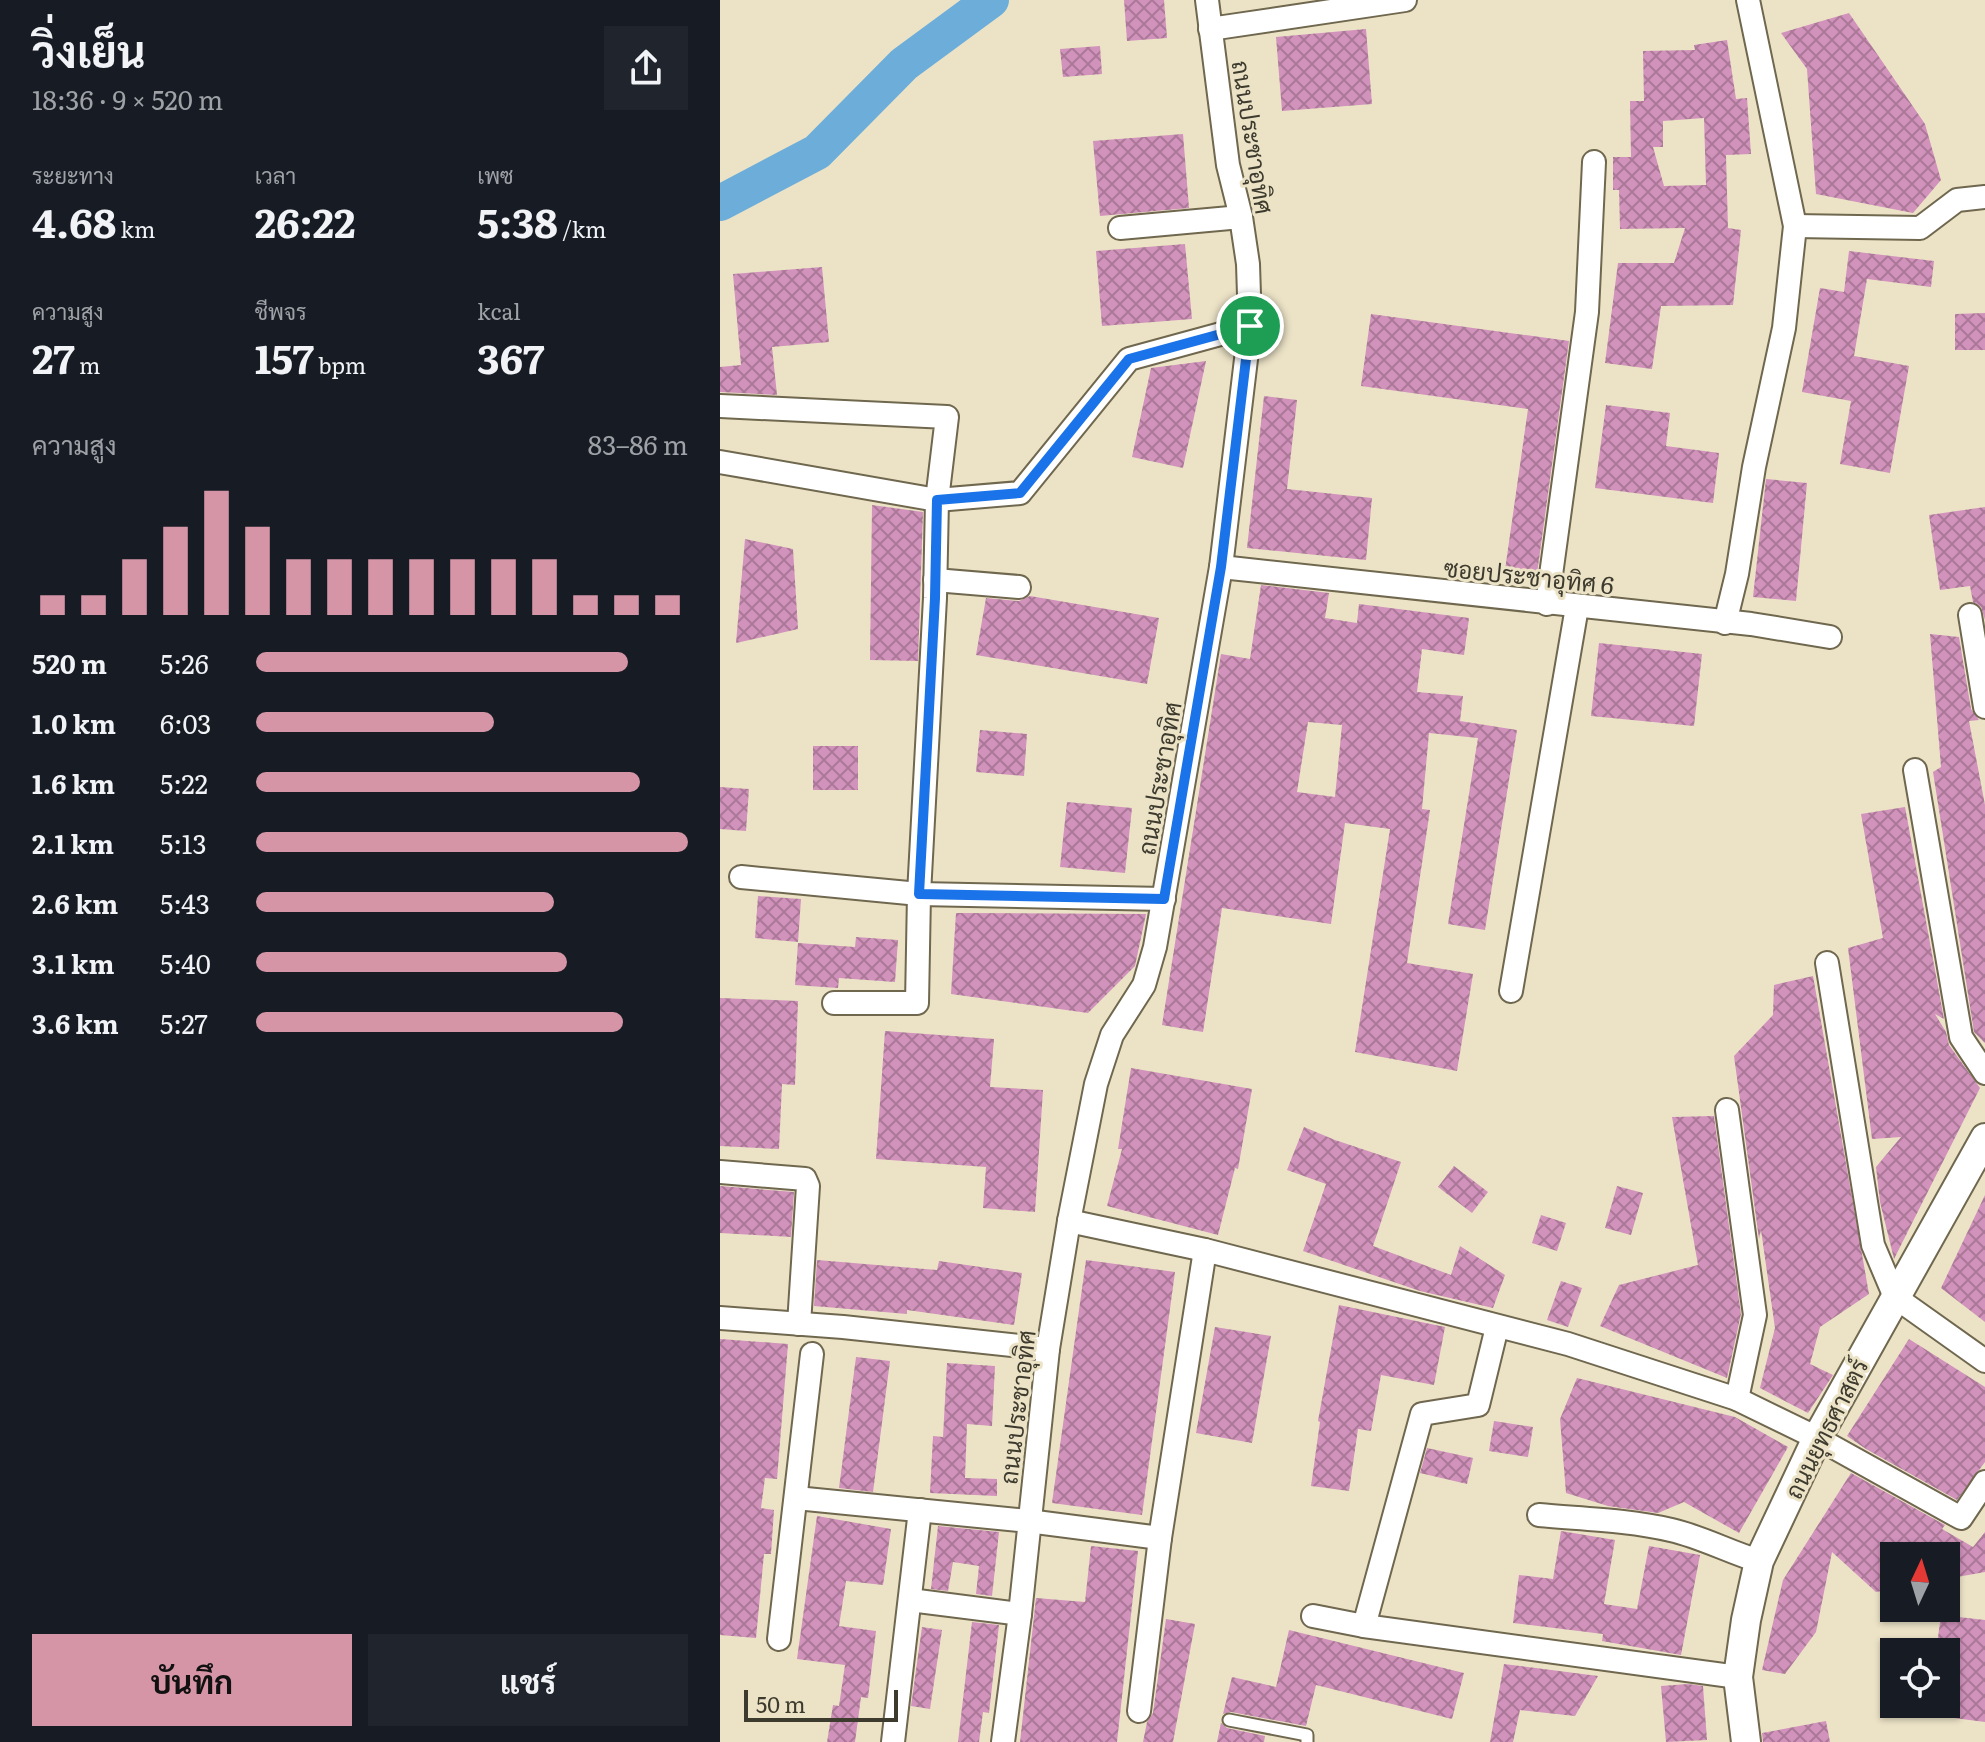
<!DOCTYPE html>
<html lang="th">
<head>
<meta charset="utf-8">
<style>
	body { margin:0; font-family:Literata,Sarabun,serif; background:#20242c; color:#f1f3f6; height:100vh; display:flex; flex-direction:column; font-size:30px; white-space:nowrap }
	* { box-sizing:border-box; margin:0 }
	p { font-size:26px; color:#9ea1a6 }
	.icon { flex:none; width:44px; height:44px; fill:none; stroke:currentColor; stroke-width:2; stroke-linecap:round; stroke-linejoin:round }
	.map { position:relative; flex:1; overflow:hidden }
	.panel { display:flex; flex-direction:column; background:#171b24; width:720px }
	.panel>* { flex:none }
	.needle { width:52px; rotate:4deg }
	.buttons { position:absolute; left:1160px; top:1542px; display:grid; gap:16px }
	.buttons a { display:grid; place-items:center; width:80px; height:80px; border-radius:0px; background:#171b24; box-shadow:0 2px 6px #0004; font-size:40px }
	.scale { position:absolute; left:24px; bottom:20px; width:154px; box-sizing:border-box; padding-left:8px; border:4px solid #3d3a2e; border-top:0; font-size:22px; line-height:28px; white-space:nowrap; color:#3d3a2e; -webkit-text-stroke:6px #ece3c7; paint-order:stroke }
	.pin { position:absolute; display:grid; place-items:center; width:68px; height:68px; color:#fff; margin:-34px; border:4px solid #fff; border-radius:50%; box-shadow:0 2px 8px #0007 }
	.round { display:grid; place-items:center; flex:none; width:84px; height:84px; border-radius:0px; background:#20242c }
	.overview { display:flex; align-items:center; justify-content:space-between; height:136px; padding:0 32px }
	h1 { font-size:44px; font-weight:700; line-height:60px }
	.figures { display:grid; grid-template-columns:repeat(3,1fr); gap:12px; height:136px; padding:8px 32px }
	.figures div { display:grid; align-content:center }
	.figures b { font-size:40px; font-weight:700 }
	.figures small { font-size:22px; font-weight:400 }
	.figures p { font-size:22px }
	.chart { height:224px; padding:16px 32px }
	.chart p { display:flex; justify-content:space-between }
	.chart svg { width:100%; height:144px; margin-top:8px; stroke:#d695a6; stroke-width:6 }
	.primary-button { display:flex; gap:16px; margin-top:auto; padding:16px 32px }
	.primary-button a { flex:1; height:92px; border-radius:0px; background:#d695a6; color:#111; font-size:32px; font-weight:700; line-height:92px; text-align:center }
	.primary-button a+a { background:#20242c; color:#f1f3f6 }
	ul { padding:0 32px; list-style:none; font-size:26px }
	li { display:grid; grid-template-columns:128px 96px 1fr; align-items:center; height:60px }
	li i { height:20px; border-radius:10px; background:#d695a6 }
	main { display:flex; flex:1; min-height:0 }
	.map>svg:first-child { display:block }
</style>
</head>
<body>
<main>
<section class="panel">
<div class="overview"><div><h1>วิ่งเย็น</h1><p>18:36 · 9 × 520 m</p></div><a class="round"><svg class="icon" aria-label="share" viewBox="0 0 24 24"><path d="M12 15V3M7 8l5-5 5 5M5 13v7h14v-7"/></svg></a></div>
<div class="figures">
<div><p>ระยะทาง</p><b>4.68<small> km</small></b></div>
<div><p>เวลา</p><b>26:22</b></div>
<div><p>เพซ</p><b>5:38<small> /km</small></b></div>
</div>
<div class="figures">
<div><p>ความสูง</p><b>27<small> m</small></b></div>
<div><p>ชีพจร</p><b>157<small> bpm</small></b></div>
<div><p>kcal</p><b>367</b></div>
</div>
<div class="chart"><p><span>ความสูง</span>83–86 m</p>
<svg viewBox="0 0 160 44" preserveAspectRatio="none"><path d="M5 44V38M15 44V38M25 44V27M35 44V17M45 44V6M55 44V17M65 44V27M75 44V27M85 44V27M95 44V27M105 44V27M115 44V27M125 44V27M135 44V38M145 44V38M155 44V38"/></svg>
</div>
<ul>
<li><b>520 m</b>5:26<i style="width:86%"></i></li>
<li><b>1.0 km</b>6:03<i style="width:55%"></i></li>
<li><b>1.6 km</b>5:22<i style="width:89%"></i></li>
<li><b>2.1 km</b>5:13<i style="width:100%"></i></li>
<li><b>2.6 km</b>5:43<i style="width:69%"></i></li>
<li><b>3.1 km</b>5:40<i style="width:72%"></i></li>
<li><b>3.6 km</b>5:27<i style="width:85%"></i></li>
</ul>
<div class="primary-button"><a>บันทึก</a><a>แชร์</a></div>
</section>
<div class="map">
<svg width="1265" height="1742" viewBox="0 0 1265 1742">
	<defs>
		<pattern id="building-cross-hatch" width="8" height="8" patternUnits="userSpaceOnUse" patternTransform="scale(2)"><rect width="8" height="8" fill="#d192bb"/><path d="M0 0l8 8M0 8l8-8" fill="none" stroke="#ab7898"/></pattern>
	</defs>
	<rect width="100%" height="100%" fill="#ece3c7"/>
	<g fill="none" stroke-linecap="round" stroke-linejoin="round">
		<!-- river -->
		<path stroke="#6cadd9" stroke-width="36" d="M0 203 97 152 184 64 271 0"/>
	</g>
	<!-- building -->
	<g fill="url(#building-cross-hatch)" fill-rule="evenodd">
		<path d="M404 0H444L447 38 407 41Z"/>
		<path d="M1129 13 1205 124 1221 180 1193 213 1096 194 1087 69 1061 33Z"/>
		<path d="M646 29 652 104 562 111 556 37Z"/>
		<path d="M1007 40 1016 99 1027 98 1031 154 1006 155 1008 228 1021 230 1013 305 941 306 932 369 885 363 898 263H954L965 228 900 229 899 190H893V157H911L910 101H924L923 51 975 50 974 45ZM984 118 986 185 944 186 933 147H943V121Z"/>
		<path d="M380 46 382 74 343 77 340 49Z"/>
		<path d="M463 134 469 208 380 216 373 141Z"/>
		<path d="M465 244 472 319 382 326 376 251Z"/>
		<path d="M1129 251 1214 261 1211 287 1147 279 1134 356 1189 366 1170 473 1120 464 1131 401 1082 392 1100 288 1124 292Z"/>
		<path d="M102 267 109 342 52 347 57 395 0 392V367L21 365 13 274Z"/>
		<path d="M1265 313V350H1235V314Z"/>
		<path d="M651 314 849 341 817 574 785 570 808 409 641 386Z"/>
		<path d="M486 361 463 468 412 457 431 368Z"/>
		<path d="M544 396 577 400 567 489 652 498 646 560 527 548Z"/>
		<path d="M886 405 950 413 946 446 999 453 993 503 875 488Z"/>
		<path d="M1046 479 1087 483 1076 601 1033 597Z"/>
		<path d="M152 505 203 512 198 661 150 660Z"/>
		<path d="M1265 507V620L1261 607 1253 602 1250 586 1220 590 1209 515Z"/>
		<path d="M25 539 73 549 78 629 16 643Z"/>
		<path d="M541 585 609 593 605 618 637 623 639 604 749 618 744 655 702 649 697 692 743 696 740 721 797 730 765 930 728 924 758 738 709 733 702 809 710 810 687 963 753 974 737 1071 635 1052 670 829 625 823 611 924 502 908 483 1032 442 1025 501 654 530 659ZM588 722 622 725 615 797 577 792Z"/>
		<path d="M310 596 439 618 427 684 256 655 266 598 299 601Z"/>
		<path d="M1210 634 1239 637 1251 709 1259 720 1249 721 1265 805V1043L1254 1032 1213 772 1221 767Z"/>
		<path d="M879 643 982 654 974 726 871 716Z"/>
		<path d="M260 730 307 734 304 776 256 772Z"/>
		<rect x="93" y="746" width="45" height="44"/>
		<path d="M0 787 29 789 26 831 0 829Z"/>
		<path d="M347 802 412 808 405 873 340 867Z"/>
		<path d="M1185 807 1224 1019 1215 1014 1226 1032 1229 1045 1260 1088 1174 1259 1160 1202 1156 1167 1181 1137 1152 1139 1128 948 1163 938 1141 814Z"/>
		<path d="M38 896 81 899 78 942 35 938Z"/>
		<path d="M236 913 426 914 415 966 368 1013 231 994Z"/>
		<path d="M136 937 178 940 175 982 119 978 118 988 75 985 78 943 135 947Z"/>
		<path d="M1093 976 1149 1294 1100 1327 1090 1364 1113 1375 1088 1413 1040 1388 1055 1328 1041 1230 1039 1239 1014 1056 1053 1015 1054 985Z"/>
		<path d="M0 998 78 1001 75 1085 62 1084 59 1149 0 1146Z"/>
		<path d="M165 1031 274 1039 270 1087 323 1090 315 1212 263 1208 266 1167 156 1159Z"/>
		<path d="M411 1068 532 1089 518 1169 515 1168 498 1235 387 1206 402 1149H398Z"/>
		<path d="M994 1116 1021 1314 1007 1378 880 1326 899 1285 978 1265 952 1117Z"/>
		<path d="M584 1127 615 1140 681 1162 653 1246 731 1275 740 1246 785 1275 773 1308 700 1291 583 1251 606 1184 567 1170Z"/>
		<path d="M734 1166 768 1192 752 1213 718 1187Z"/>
		<path d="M0 1186 74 1192 71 1237 0 1233Z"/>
		<path d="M897 1186 923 1193 911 1235 885 1228Z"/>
		<path d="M1265 1195V1322L1221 1288Z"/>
		<path d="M821 1215 846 1223 837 1251 812 1243Z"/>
		<path d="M97 1260 217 1270 219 1261 302 1273 294 1325 187 1310V1314L94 1306Z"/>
		<path d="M366 1260 455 1272 422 1515 332 1503Z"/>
		<path d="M841 1281 862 1288 848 1327 827 1320Z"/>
		<path d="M619 1305 725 1327 714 1385 661 1375 651 1431 638 1429 629 1491 591 1486 600 1422 598 1421Z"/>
		<path d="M495 1327 551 1336 532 1443 476 1433Z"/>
		<path d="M0 1339 68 1344 57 1479 45 1478 41 1508 54 1510 51 1554H44L36 1638 0 1635Z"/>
		<path d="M1189 1339 1265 1387V1462L1237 1500 1146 1449 1127 1436Z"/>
		<path d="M136 1357 170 1361 153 1492 119 1488Z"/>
		<path d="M227 1363 275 1366 272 1426 247 1424 245 1478 277 1479V1496L210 1493 213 1436 223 1437Z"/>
		<path d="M857 1378 1015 1417 1068 1447 1019 1533 964 1502 938 1513 888 1506 846 1493 840 1419Z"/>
		<path d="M774 1421 813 1427 808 1457 769 1451Z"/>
		<path d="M707 1448 753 1458 747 1484 700 1473Z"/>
		<path d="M1131 1473 1225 1525 1222 1529 1253 1547 1265 1532V1572L1226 1579V1556H1174V1589L1156 1592 1112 1552 1096 1632 1065 1674 1042 1670 1063 1580Z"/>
		<path d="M97 1516 171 1529 163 1585 126 1581 119 1626 156 1631 148 1698 141 1697 135 1742H107L113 1705 119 1706 125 1665 77 1659Z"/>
		<path d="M218 1526 279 1532 272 1596 256 1594 259 1566 233 1562 228 1591 211 1589Z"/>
		<path d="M841 1531 895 1540 884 1604 917 1609 929 1546 980 1555 961 1655 882 1641 883 1634 793 1623 799 1575 833 1579Z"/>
		<path d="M371 1546 418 1551 397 1742H300L316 1598 365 1602Z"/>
		<path d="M1221 1615 1265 1620V1722L1226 1717V1652H1216Z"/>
		<path d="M446 1619 475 1624 453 1742H423L427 1722 433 1713Z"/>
		<path d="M252 1622 279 1625 269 1713 263 1712 259 1742H238Z"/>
		<path d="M202 1627 222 1630 210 1709 191 1706Z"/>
		<path d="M569 1630 744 1673 732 1719 596 1685 586 1726 511 1712 503 1714 512 1677 556 1687Z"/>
		<path d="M784 1664 878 1676 855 1716 800 1710 793 1742H770Z"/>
		<path d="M968 1684 983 1686 987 1740 946 1742 941 1686Z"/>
		<path d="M1106 1721 1110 1742H1043L1042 1733Z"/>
		<path d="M501 1723 507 1728 545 1736 544 1742H497Z"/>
	</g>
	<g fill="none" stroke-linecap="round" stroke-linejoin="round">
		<!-- service casing -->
		<g stroke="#6f674e" stroke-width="15">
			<path id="service" d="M509 1720 587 1735V1742"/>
		</g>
		<!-- minor casing -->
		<g stroke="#6f674e" stroke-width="26">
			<g id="minor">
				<path d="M490 29 685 0"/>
				<path d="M1075 226 1200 228 1237 200 1265 197"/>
				<path d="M400 228 521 217"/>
				<path d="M0 406 227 417 217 500 215 598 199 894 197 1003H114"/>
				<path d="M0 462 217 500 300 493 409 359 530 326"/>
				<path d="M501 567 1031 624 1110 637"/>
				<path d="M215 580 299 587"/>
				<path d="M827 604 867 312 874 162"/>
				<path d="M1250 615 1265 707"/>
				<path d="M1005 623 1017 574 1034 467 1064 328 1075 226 1028 0"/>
				<path d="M1195 770 1241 1037 1265 1073"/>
				<path d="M21 877 199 894 444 899"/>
				<path d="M1107 963 1153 1245 1175 1297 1265 1361"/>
				<path d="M791 991 857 607"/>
				<path d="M1007 1110 1035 1315 1017 1399"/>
				<path d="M0 1172 85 1179 88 1186 79 1324"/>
				<path d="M349 1221 485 1250 848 1344 1017 1399 1097 1438 1241 1518 1265 1482"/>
				<path d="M0 1318 123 1327 328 1349"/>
				<path d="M777 1327 758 1405 702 1414 644 1626 1018 1677"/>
				<path d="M76 1498 308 1521 440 1538"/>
				<path d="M819 1515C862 1519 909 1520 951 1530 982 1537 1009 1552 1039 1561"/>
				<path d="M190 1600 300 1614"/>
				<path d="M593 1616 644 1626"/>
				<path d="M59 1639 92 1354"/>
				<path d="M419 1711 440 1538 485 1250"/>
				<path d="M173 1742 200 1510"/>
				<path d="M283 1742 300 1614 328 1349 349 1221 376 1084 392 1035 424 985 435 947 501 567 530 326 528 264 521 217 508 165 487 0"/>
			</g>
		</g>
		<!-- tertiary casing -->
		<g stroke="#6f674e" stroke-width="32">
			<path id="tertiary" d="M1026 1742 1018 1677 1026 1620 1039 1561 1097 1438 1265 1138"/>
		</g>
		<!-- service -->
		<use href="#service" stroke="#fff" stroke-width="11"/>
		<!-- minor -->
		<use href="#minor" stroke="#fff" stroke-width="22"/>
		<!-- tertiary -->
		<use href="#tertiary" stroke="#fff" stroke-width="28"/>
	</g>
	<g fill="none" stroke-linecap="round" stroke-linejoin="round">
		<!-- route casing -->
		<g stroke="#fff" stroke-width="16">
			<path id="route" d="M530 326 501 567 444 899 199 894 215 598 217 500 300 493 409 359Z"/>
		</g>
		<!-- route -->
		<use href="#route" stroke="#1a73e8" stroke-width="10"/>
	</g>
	<g text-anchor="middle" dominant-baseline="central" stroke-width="6" stroke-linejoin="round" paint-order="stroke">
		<!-- street labels -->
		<g font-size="24" fill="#3d3a2e" stroke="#ece3c7">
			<text transform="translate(534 137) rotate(81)">ถนนประชาอุทิศ</text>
			<text transform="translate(809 575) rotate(6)">ซอยประชาอุทิศ 6</text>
			<text transform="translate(438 778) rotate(-80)">ถนนประชาอุทิศ</text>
			<text transform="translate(296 1407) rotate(-83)">ถนนประชาอุทิศ</text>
			<text transform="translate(1105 1428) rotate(-63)">ถนนยุทธศาสตร์</text>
		</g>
	</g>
</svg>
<div class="buttons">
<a><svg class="needle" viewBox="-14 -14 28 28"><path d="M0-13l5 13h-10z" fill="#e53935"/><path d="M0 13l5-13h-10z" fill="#9ea1a6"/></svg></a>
<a><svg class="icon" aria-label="locate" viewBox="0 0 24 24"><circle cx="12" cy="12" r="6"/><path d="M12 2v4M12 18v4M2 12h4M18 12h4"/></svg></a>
</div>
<div class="scale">50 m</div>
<div class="pin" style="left:530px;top:326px;background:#1e9e55"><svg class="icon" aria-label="arrive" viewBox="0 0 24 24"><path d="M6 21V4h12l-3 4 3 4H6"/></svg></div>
</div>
</main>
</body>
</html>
